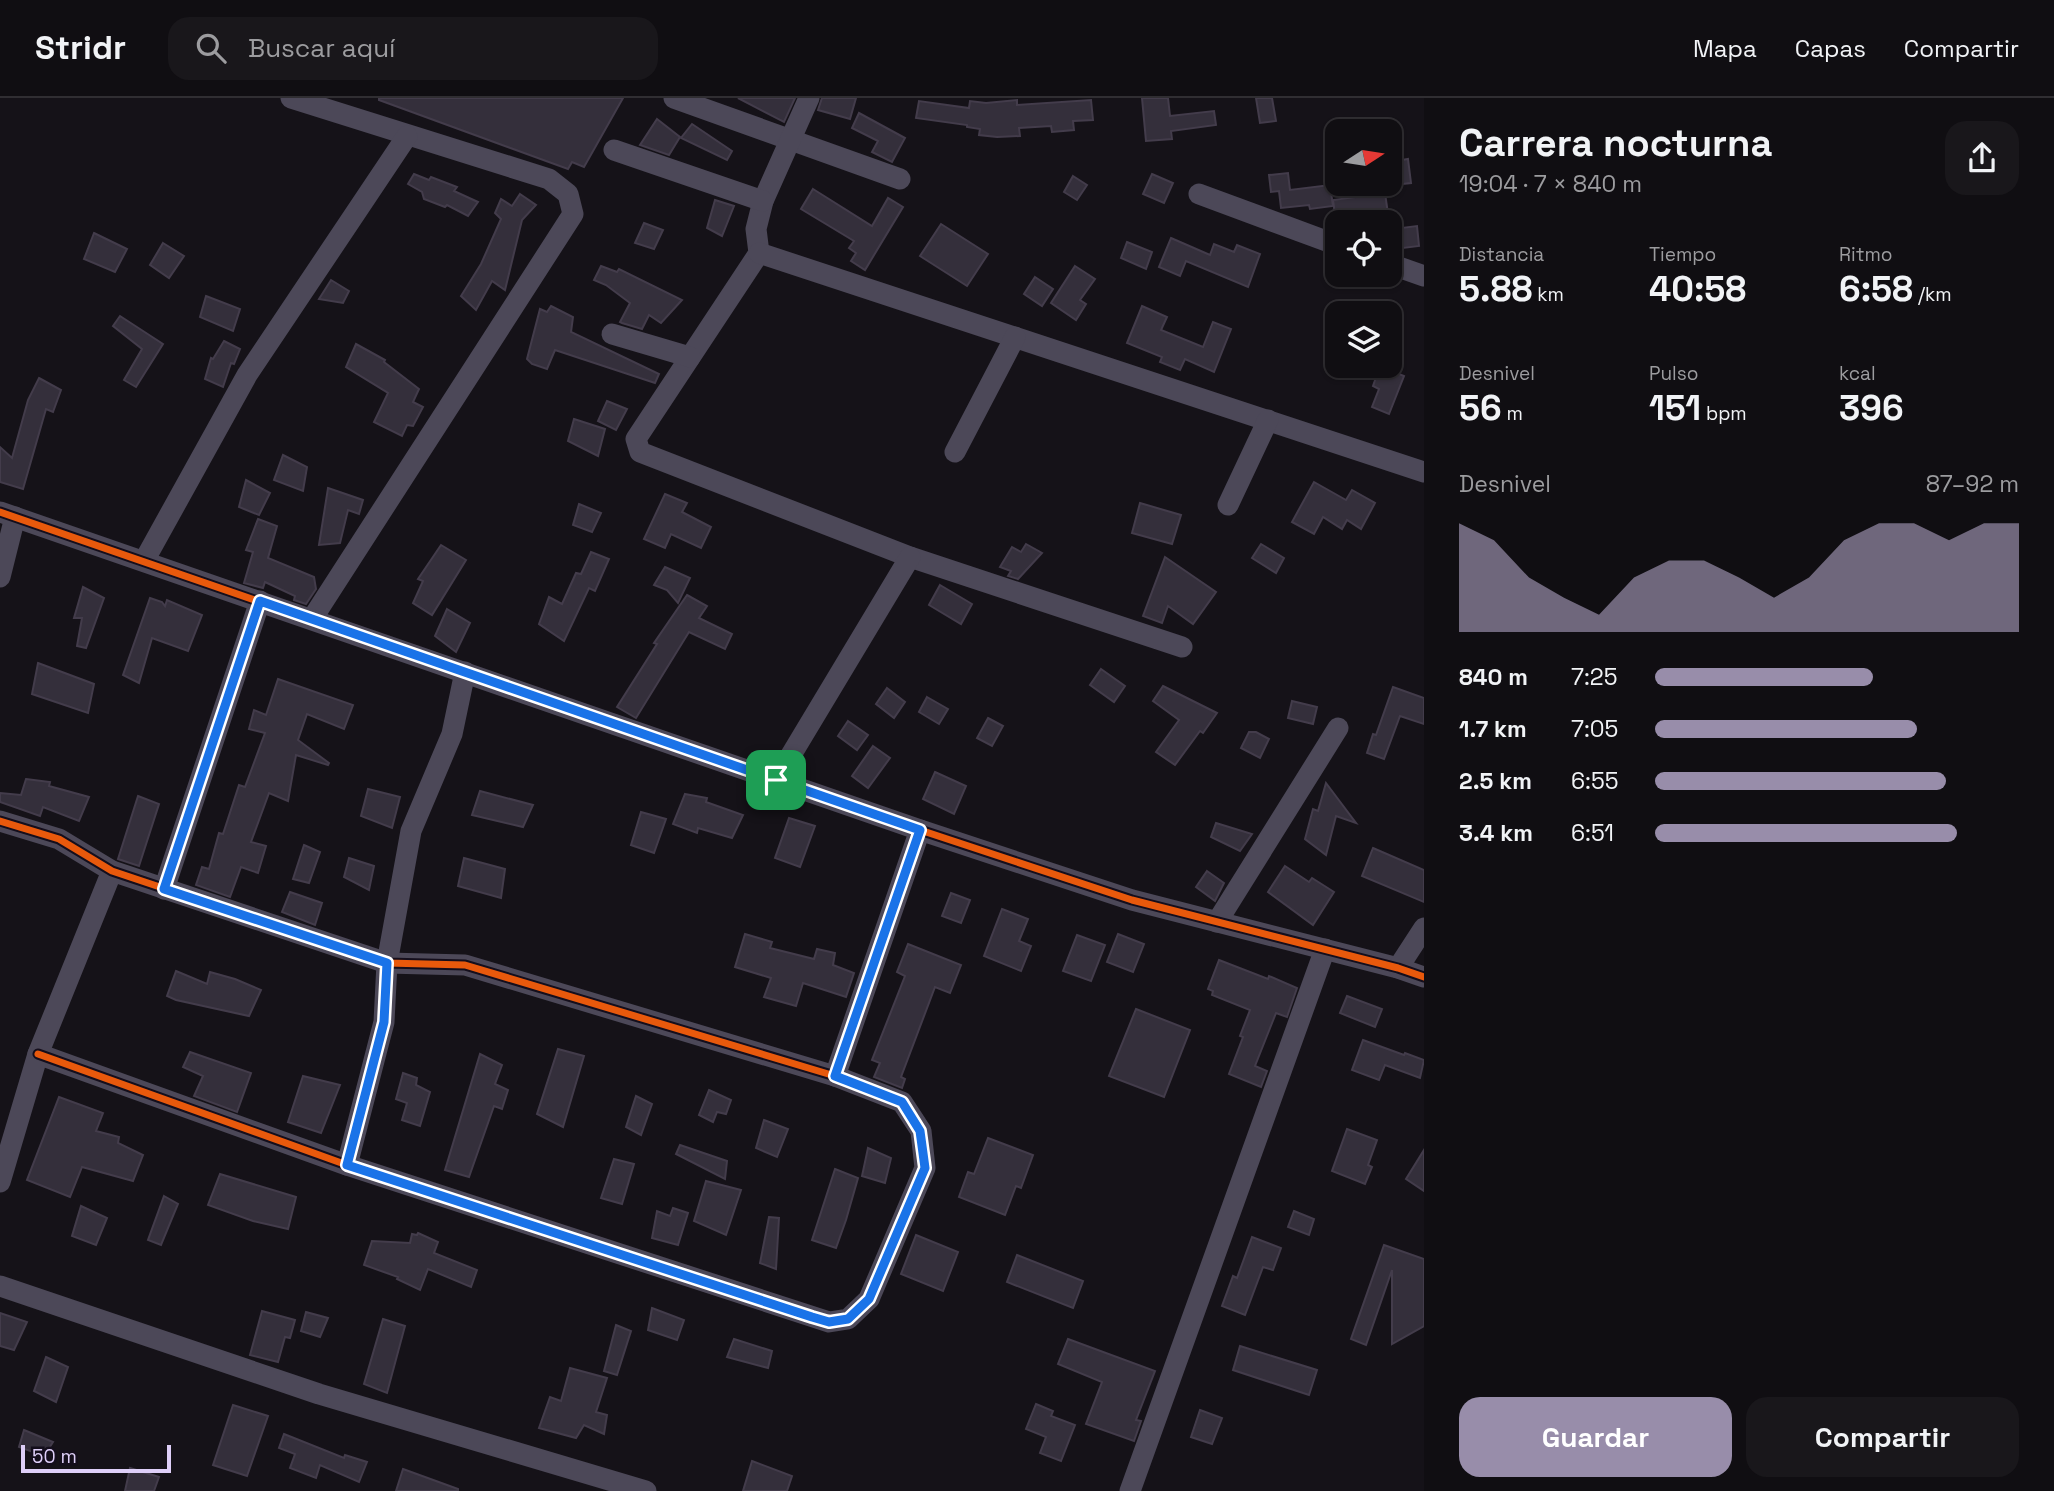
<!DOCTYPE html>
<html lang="es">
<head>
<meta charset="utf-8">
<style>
	body { margin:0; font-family:"Space Grotesk",sans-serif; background:#19171b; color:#f1f3f6; height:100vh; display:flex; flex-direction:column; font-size:26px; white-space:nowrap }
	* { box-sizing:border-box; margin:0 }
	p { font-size:23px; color:#9c9c9f }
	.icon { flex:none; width:38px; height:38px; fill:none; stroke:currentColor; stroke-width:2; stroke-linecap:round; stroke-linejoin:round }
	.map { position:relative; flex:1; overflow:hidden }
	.details { display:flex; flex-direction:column; background:#100e12; width:630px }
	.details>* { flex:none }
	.needle { width:46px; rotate:78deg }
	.tools { position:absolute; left:1325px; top:21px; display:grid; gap:14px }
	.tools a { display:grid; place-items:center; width:77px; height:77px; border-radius:14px; background:#100e12; box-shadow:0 2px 5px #0004,0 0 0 2px #302e32; font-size:35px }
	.scale { position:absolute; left:21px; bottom:18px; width:150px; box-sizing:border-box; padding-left:7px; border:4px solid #decff8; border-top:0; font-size:19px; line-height:24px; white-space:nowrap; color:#decff8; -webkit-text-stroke:5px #140e1c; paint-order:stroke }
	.pin { position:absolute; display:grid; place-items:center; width:60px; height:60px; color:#fff; margin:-30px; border-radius:14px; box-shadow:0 4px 10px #0006 }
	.round { display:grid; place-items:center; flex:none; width:74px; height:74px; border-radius:21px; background:#19171b }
	.head { display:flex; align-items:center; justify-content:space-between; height:119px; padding:0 35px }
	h1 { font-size:38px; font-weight:700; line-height:52px }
	.metrics { display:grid; grid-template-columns:repeat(3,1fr); gap:10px; height:119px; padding:7px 35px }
	.metrics div { display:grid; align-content:center }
	.metrics b { font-size:35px; font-weight:700 }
	.metrics small { font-size:19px; font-weight:400 }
	.metrics p { font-size:19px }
	.chart { height:196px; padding:14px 35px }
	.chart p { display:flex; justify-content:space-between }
	.chart svg { width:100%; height:126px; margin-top:7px; fill:#988daa; opacity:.7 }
	.button { display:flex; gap:14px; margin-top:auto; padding:14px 35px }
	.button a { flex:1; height:80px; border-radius:21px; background:#988daa; color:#fff; font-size:28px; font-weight:700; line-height:80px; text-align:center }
	.button a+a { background:#19171b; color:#f1f3f6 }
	ul { padding:0 35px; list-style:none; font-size:23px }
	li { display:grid; grid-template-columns:112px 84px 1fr; align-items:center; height:52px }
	li i { height:18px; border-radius:9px; background:#988daa }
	header { display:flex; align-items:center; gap:42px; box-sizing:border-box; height:98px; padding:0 35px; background:#100e12; border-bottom:2px solid #302e32 }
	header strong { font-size:33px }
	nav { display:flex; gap:38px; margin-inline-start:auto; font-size:24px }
	.search { width:490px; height:63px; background:#19171b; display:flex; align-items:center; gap:18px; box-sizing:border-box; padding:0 24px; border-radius:21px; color:#9c9c9f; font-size:26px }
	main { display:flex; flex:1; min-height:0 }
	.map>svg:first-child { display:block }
</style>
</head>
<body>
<header>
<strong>Stridr</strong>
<div class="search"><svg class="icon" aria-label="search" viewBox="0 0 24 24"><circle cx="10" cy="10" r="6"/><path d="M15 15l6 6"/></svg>Buscar aquí</div>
<nav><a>Mapa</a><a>Capas</a><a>Compartir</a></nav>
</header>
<main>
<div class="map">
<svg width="1424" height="1393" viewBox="0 0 1424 1393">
	<rect width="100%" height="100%" fill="#151218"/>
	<!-- building -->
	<g fill="#342f3b" stroke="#433c4b" stroke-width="2">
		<path d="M379 0H623L584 69 572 64 568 71 379 2Z"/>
		<path d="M738 0H795L784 24Z"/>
		<path d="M822 0H856L850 21 818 12Z"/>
		<path d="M1142 0H1168L1170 18 1214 13 1216 27 1171 33 1172 41 1146 43Z"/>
		<path d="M1256 0H1272L1276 23 1260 25Z"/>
		<path d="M1017 2V7L1091 2 1093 22 1073 23 1074 32 1052 34 1051 28 1019 30 1020 38 997 39 979 37 980 31 967 29V27L916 20 919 3 969 10 970 3 986 5Z"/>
		<path d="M859 15 905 40 892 64 872 54 878 43 852 30Z"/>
		<path d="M657 21 680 39 669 57 640 47Z"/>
		<path d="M692 26 732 53 727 62 681 40Z"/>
		<path d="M1408 61 1411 85 1393 87 1390 64Z"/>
		<path d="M1288 75 1290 92 1330 87 1333 108 1310 111 1309 107 1281 110 1279 93 1271 94 1269 77Z"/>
		<path d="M414 76 429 82 431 79 457 89 454 93 478 104 468 118 447 107 445 109 424 101 422 94 408 86Z"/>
		<path d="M1152 76 1173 85 1164 105 1143 96Z"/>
		<path d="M1073 78 1087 87 1077 102 1064 94Z"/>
		<path d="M813 91 872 128 888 100 903 109 865 172 851 163 856 155 849 150 854 143 801 111Z"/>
		<path d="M1385 95 1388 116 1357 120 1358 124H1336L1333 102Z"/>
		<path d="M520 96 536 107 522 122 505 192 492 183 476 212 461 198 481 166 501 121 495 115 501 101 512 108Z"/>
		<path d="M715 102 734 108 722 138 707 130Z"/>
		<path d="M644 125 663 132 654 151 635 145Z"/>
		<path d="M941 126 988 156 967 188 920 158Z"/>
		<path d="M1417 128 1419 148 1395 151 1393 131Z"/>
		<path d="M94 135 127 151 115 174 84 161Z"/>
		<path d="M1171 140 1210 157 1214 146 1234 154 1237 147 1260 156 1248 189 1186 163 1180 178 1159 169Z"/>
		<path d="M1127 144 1152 154 1146 171 1121 160Z"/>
		<path d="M163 145 184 158 169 180 150 167Z"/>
		<path d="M601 168 617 174 619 171 682 202 661 225 649 217 642 231 622 225 620 224 630 205 606 187 594 182Z"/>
		<path d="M1075 168 1095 181 1080 202 1086 206 1076 222 1051 205Z"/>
		<path d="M1035 179 1053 191 1042 208 1024 196Z"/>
		<path d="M331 182 349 193 343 205 319 201Z"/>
		<path d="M206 198 240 211 233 233 200 219Z"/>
		<path d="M551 208 573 219 571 234 659 276 655 285 555 252 547 271 532 266 527 261 540 211 547 214Z"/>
		<path d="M1142 208 1167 219 1161 232 1203 249 1213 224 1231 231 1214 274 1185 261 1180 272 1160 264 1162 259 1127 245Z"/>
		<path d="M120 218 163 246 136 289 124 282 142 251 113 228Z"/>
		<path d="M224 243 240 251 234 266 231 265 223 289 205 281 211 260 213 261Z"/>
		<path d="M356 246 385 262 384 264 419 291 413 304 423 309 413 328 407 327 402 338 374 324 388 295 346 269Z"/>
		<path d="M1380 268 1404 278 1389 316 1372 309 1379 291 1373 288Z"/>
		<path d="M39 280 61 292 53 314 46 311 23 391 0 384V349L12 360 28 302Z"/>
		<path d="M607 303 627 311 616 332 598 323Z"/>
		<path d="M574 321 605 331 598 358 568 343Z"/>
		<path d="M283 357 307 369 303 393 274 382Z"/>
		<path d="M246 382 270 395 259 417 239 409Z"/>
		<path d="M1314 384 1346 402 1352 392 1375 405 1361 431 1347 422 1342 431 1323 419 1314 436 1292 424Z"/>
		<path d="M328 390 363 402 359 416 348 412 340 445 319 447Z"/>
		<path d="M665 396 687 405 682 414 711 429 701 450 671 436 665 450 644 441Z"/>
		<path d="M1140 405 1181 417 1172 446 1132 435Z"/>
		<path d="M579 406 601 415 592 434 573 427Z"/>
		<path d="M258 421 277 428 268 460 314 479 316 491 306 506 294 502 295 498 265 484 263 490 244 485 253 454 246 452Z"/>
		<path d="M1026 446 1042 455 1018 481 1008 478 1011 473 1000 469 1012 449 1021 454Z"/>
		<path d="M1261 446 1284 460 1276 475 1252 460Z"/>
		<path d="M441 447 466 462 432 517 413 505 423 483 418 481Z"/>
		<path d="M591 454 609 461 595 493 589 490 564 543 539 526 549 499 562 506 576 475 581 476Z"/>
		<path d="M1165 459 1216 494 1193 526 1168 508 1162 525 1143 518Z"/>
		<path d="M665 469 690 480 678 505 667 492 654 487Z"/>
		<path d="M940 487 972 506 961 526 929 507Z"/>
		<path d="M83 489 104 500 86 550 77 548 82 520H74Z"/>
		<path d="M687 497 707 508 699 520 732 536 725 551 689 534 636 620 617 609 657 546 654 545Z"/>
		<path d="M150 500 162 504 165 508 167 502 202 517 188 553 152 540 139 585 123 577Z"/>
		<path d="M447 511 470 525 456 554 435 538Z"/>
		<path d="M38 565 94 586 88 615 32 596Z"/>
		<path d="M1101 571 1125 588 1114 604 1090 587Z"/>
		<path d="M278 581 353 607 344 631 307 616 298 642 329 665 328 667 296 657 288 703 269 695 251 744 266 748 258 775 241 769 230 799 196 787 202 769 209 771 219 735 223 736 239 687 245 689 265 635 249 631 254 612 266 617Z"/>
		<path d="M1163 588 1217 615 1203 635 1200 633 1175 667 1156 654 1179 622 1153 603Z"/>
		<path d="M1393 589 1424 600V626L1400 618 1384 661 1367 655 1373 636 1376 637Z"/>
		<path d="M887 590 905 604 894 620 876 606Z"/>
		<path d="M927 599 948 611 939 626 919 614Z"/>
		<path d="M1292 603 1317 609 1313 626 1288 620Z"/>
		<path d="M988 620 1003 628 992 648 977 640Z"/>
		<path d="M848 623 868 637 857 652 838 638Z"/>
		<path d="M1249 634H1256L1269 641 1260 660 1241 650Z"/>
		<path d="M873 648 890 660 868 690 852 678Z"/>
		<path d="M935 674 966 688 954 716 923 701Z"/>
		<path d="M26 681 50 684 49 688 89 699 79 723 43 709 40 718 0 704V695L21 697Z"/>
		<path d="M1326 685 1356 725 1336 718 1326 757 1305 741 1313 711 1318 713Z"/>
		<path d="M368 691 400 699 392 730 361 718Z"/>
		<path d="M480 693 533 707 523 729 472 717Z"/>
		<path d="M685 696 707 700 706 704 743 717 732 740 698 730 697 735 673 726Z"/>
		<path d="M138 698 159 706 139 768 118 761Z"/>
		<path d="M641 714 666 721 654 755 631 747Z"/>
		<path d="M789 720 815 728 800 769 775 760Z"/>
		<path d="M1216 725 1252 736 1240 753 1211 739Z"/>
		<path d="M304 747 320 754 309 785 293 781Z"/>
		<path d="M1373 750 1424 772V804L1362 778Z"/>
		<path d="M349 760 374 768 369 792 344 779Z"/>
		<path d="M464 760 505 771 501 800 458 788Z"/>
		<path d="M1285 768 1309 784 1312 780 1334 794 1313 827 1268 794Z"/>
		<path d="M1207 773 1224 785 1215 803 1196 789Z"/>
		<path d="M290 794 322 805 315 827 282 814Z"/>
		<path d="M951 795 970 802 961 825 942 818Z"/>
		<path d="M1002 811 1028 821 1019 843 1031 848 1021 873 984 858Z"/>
		<path d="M745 836 772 844 770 850 814 861 817 851 835 855 833 867 854 875 846 899 803 885 796 908 764 899 771 880 735 869Z"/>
		<path d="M1118 836 1144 846 1133 874 1107 864Z"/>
		<path d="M1077 837 1105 847 1091 883 1063 873Z"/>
		<path d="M908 846 961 867 950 895 935 889 901 979 905 981 902 990 874 979 880 965 872 962 905 878 897 874Z"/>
		<path d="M1219 862 1268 881 1269 878 1297 890 1287 919 1276 915 1255 968 1267 973 1261 989 1229 976 1243 939 1240 938 1250 912 1212 897 1213 893 1208 891Z"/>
		<path d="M176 873 207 886 210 874 235 881 261 892 249 918 176 902 167 898Z"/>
		<path d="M1347 898 1382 911 1375 929 1340 915Z"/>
		<path d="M1136 911 1190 932 1164 999 1109 978Z"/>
		<path d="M1363 942 1404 957 1405 955 1424 962 1420 980 1385 967 1379 982 1352 972Z"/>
		<path d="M558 951 584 958 563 1029 537 1016Z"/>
		<path d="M190 954 251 975 237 1014 194 998 203 978 183 969Z"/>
		<path d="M480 956 502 967 495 986 508 992 502 1011 494 1008 469 1079 445 1072Z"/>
		<path d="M403 975 417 980 416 987 430 994 420 1028 402 1022 407 1005 396 1001Z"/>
		<path d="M303 978 340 987 321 1035 288 1024Z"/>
		<path d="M709 992 731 1002 726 1016 717 1014 713 1024 699 1017Z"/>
		<path d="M636 998 652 1006 641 1037 626 1029Z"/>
		<path d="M59 999 103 1015 96 1033 119 1039 118 1045 143 1057 133 1083 82 1069 70 1099 27 1082Z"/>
		<path d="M764 1022 788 1031 777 1059 756 1050Z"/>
		<path d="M1347 1031 1377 1042 1368 1067 1372 1069 1365 1086 1332 1073Z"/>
		<path d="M988 1040 1033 1057 1021 1090 1016 1088 1005 1117 959 1099 968 1074 974 1076Z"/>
		<path d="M680 1047 727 1063 725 1081 676 1056Z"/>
		<path d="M868 1050 891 1060 885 1085 862 1078Z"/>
		<path d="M1424 1052V1093L1406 1081Z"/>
		<path d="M614 1061 634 1066 622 1106 601 1100Z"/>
		<path d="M835 1071 858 1080 846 1122 836 1150 812 1142Z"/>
		<path d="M220 1076 296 1099 288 1131 253 1123 208 1107Z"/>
		<path d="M706 1083 741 1092 726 1137 694 1123Z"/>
		<path d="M164 1098 178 1106 161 1147 148 1142Z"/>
		<path d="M81 1108 107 1120 96 1147 72 1138Z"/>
		<path d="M673 1110 688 1115 678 1147 652 1140 657 1113 670 1118Z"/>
		<path d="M1294 1113 1314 1121 1309 1137 1288 1129Z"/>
		<path d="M769 1119 779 1120 776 1171 760 1165Z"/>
		<path d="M418 1135 438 1144 434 1155 477 1172 471 1189 428 1171 420 1192 397 1181 398 1179 364 1167 372 1143 410 1145 412 1136 417 1137Z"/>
		<path d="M916 1137 958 1154 943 1193 901 1176Z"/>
		<path d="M1252 1139 1281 1150 1273 1172 1263 1169 1245 1217 1222 1208 1233 1178 1237 1180Z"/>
		<path d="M1384 1147 1424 1161V1228L1392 1246V1172L1366 1247 1351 1241Z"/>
		<path d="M1017 1157 1083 1183 1073 1210 1007 1184Z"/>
		<path d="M652 1210 684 1222 677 1242 648 1232Z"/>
		<path d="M262 1213 295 1222 290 1240 285 1239 278 1264 250 1257Z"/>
		<path d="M306 1214 328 1220 320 1239 301 1233Z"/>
		<path d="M0 1215 27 1224 14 1252 0 1248Z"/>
		<path d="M383 1221 405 1228 387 1295 364 1286Z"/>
		<path d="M616 1227 631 1233 617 1277 604 1273Z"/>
		<path d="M734 1241 772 1253 768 1270 727 1259Z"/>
		<path d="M1068 1241 1155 1273 1136 1322 1141 1323 1134 1343 1086 1326 1102 1284 1058 1266Z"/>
		<path d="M1240 1248 1317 1272 1309 1297 1233 1272Z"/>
		<path d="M46 1259 68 1269 56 1304 34 1293Z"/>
		<path d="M570 1270 607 1280 596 1314 607 1317 604 1336 584 1327 576 1340 539 1330 550 1299 561 1303Z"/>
		<path d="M1036 1306 1053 1313 1051 1318 1075 1327 1061 1363 1040 1355 1046 1339 1026 1331Z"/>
		<path d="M233 1307 268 1318 247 1378 213 1367Z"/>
		<path d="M1200 1312 1222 1320 1212 1346 1191 1339Z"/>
		<path d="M24 1332 53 1344 44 1358 19 1349Z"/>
		<path d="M284 1336 344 1360 345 1357 367 1364 359 1384 320 1367 316 1380 290 1370 295 1356 279 1350Z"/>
		<path d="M752 1363 792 1378 787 1393H743Z"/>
		<path d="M130 1370 159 1379 154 1393H125Z"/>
		<path d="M403 1371 458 1391V1393H396Z"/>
	</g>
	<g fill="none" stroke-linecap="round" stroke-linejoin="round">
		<!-- street -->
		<g stroke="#4c4858" stroke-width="21">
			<path d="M291 0 549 81 568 96 573 116 312 521"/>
			<path d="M674 0 900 81"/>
			<path d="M809 0 763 103 756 131 759 155 636 341 640 354 910 459 1182 549"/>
			<path d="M614 52 763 103"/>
			<path d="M1199 96 1337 147"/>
			<path d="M759 155 1424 374"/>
			<path d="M1390 166 1424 178"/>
			<path d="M612 236 690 259"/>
			<path d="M955 354 1015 239"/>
			<path d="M1228 407 1268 322"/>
			<path d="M0 414 920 732 1132 802 1398 870 1424 879"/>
			<path d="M144 463 247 277 407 38"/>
			<path d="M0 479 15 419"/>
			<path d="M776 682 910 459"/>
			<path d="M0 723 59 741 112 773 387 865 465 867 835 978 902 1004 921 1033 925 1070 869 1201 848 1221 829 1224 347 1067 38 956"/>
			<path d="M164 791 260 503"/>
			<path d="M1217 824 1338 630"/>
			<path d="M1398 870 1424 830"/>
			<path d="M835 978 920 732"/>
			<path d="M347 1067 384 924 387 865 411 733 452 636 465 574"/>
			<path d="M0 1084 38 956 112 773"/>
			<path d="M0 1188 319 1296 646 1393"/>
			<path d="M1130 1393 1325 851"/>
		</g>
		<!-- cycleway casing -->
		<g stroke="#140e1c" stroke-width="11">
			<g id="cycleway">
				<path d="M0 414 920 732 1132 802 1398 870 1424 879"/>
				<path d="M0 723 59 741 112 773 387 865 465 867 835 978 902 1004 921 1033 925 1070 869 1201 848 1221 829 1224 347 1067 38 956"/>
			</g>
		</g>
		<!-- cycleway -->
		<use href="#cycleway" stroke="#e8590c" stroke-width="7"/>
	</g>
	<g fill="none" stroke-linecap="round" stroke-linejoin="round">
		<!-- route casing -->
		<g stroke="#fff" stroke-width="14">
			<path id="route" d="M260 503 920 732 835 978 902 1004 920 1033 925 1070 869 1201 848 1221 829 1224 812 1219 347 1067 384 924 387 865 164 791Z"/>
		</g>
		<!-- route -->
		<use href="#route" stroke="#1a73e8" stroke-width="9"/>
	</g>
</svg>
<div class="tools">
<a><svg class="needle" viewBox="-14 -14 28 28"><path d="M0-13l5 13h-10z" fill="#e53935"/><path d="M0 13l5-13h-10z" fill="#9c9c9f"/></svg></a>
<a><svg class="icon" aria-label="locate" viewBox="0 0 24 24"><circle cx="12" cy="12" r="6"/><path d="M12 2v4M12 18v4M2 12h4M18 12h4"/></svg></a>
<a><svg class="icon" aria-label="layers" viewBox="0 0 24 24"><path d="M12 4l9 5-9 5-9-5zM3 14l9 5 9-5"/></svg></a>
</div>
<div class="scale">50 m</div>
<div class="pin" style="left:776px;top:682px;background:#1e9e55"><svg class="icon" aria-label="arrive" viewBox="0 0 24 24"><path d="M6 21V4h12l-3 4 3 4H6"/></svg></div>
</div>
<section class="details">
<div class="head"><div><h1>Carrera nocturna</h1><p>19:04 · 7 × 840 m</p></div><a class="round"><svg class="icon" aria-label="share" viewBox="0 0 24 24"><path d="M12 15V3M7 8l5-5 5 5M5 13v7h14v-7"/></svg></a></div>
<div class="metrics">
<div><p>Distancia</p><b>5.88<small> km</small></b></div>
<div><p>Tiempo</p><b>40:58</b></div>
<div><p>Ritmo</p><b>6:58<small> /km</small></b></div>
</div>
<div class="metrics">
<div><p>Desnivel</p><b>56<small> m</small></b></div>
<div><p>Pulso</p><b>151<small> bpm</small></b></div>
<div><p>kcal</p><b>396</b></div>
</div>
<div class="chart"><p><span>Desnivel</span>87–92 m</p>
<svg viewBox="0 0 160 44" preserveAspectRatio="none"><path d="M0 44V6L10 12L20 25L30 32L40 38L50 25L60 19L70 19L80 25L90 32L100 25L110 12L120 6L130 6L140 12L150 6L160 6V44z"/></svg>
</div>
<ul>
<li><b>840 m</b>7:25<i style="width:60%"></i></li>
<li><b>1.7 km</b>7:05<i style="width:72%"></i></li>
<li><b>2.5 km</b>6:55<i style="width:80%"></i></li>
<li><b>3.4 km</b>6:51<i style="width:83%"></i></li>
</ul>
<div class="button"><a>Guardar</a><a>Compartir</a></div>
</section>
</main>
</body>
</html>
